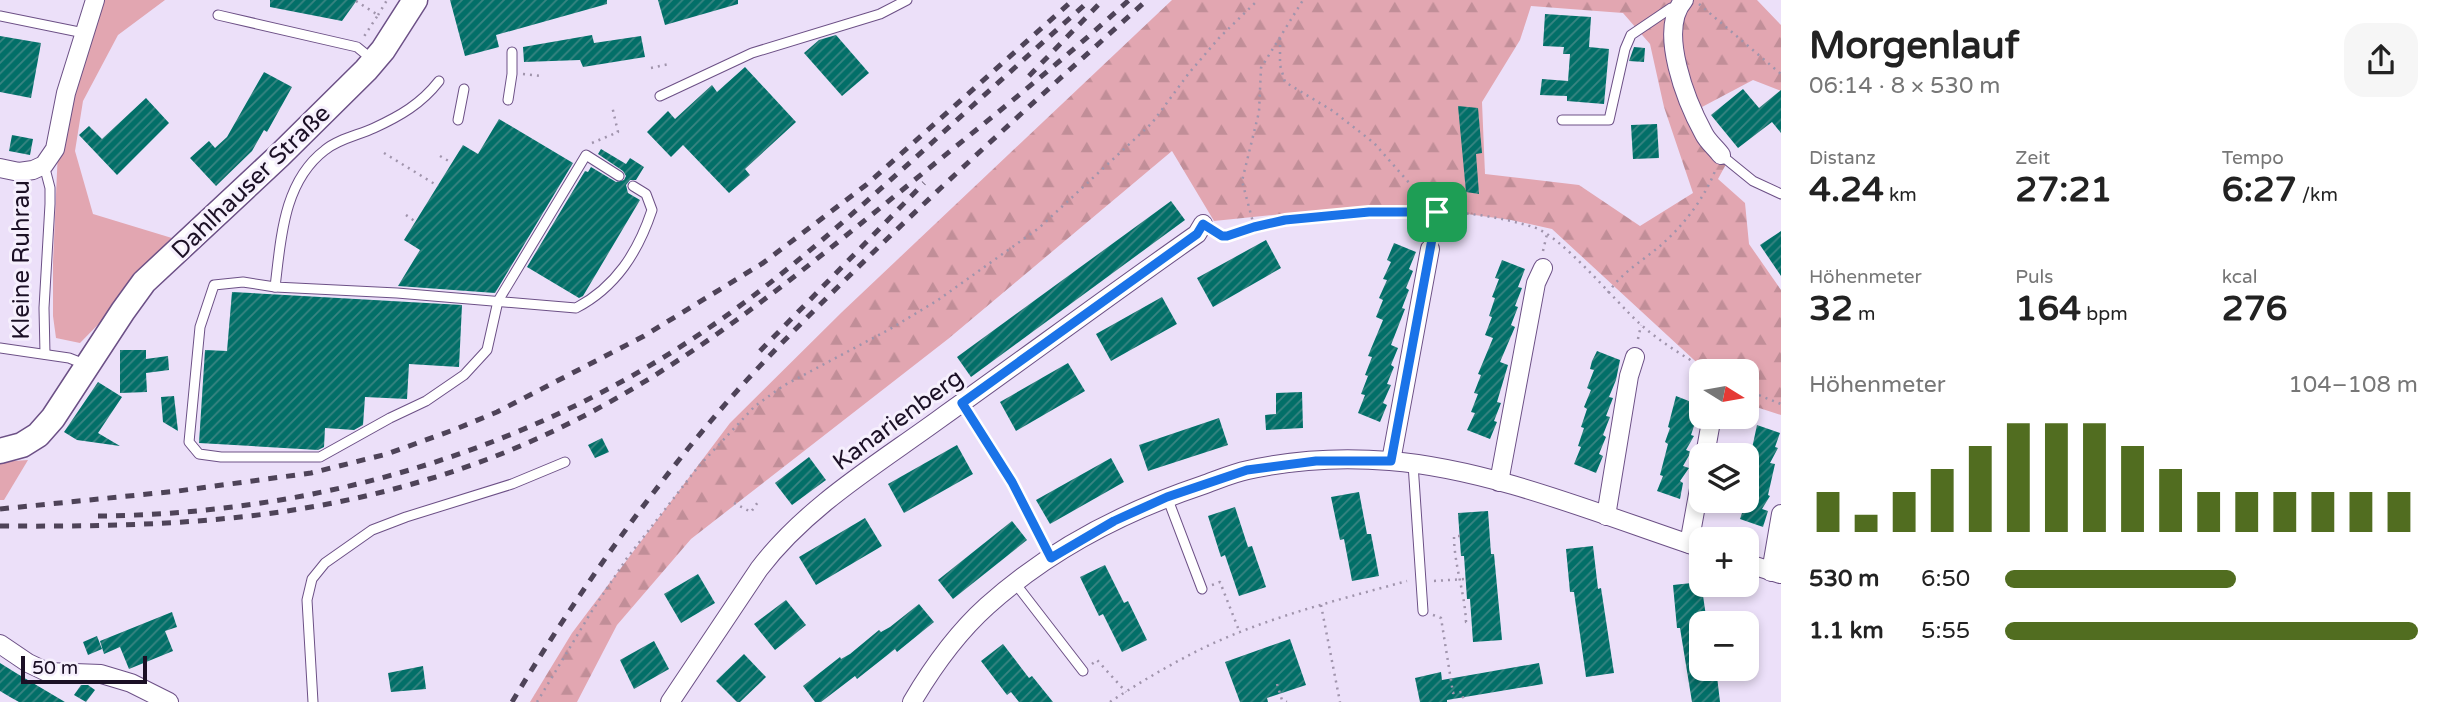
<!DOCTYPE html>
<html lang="de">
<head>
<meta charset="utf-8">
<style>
	body { margin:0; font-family:"Varela Round",sans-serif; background:#f6f6f6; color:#222; height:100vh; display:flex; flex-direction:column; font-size:26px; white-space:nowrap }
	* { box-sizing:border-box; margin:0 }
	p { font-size:23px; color:#767676 }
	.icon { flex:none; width:38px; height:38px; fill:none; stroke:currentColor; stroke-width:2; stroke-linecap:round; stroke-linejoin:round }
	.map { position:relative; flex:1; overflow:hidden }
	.drawer { display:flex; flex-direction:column; background:#fff; width:665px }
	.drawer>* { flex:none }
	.needle { width:46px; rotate:101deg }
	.controls { position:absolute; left:1689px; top:359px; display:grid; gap:14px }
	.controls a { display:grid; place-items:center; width:70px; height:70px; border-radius:14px; background:#fff; box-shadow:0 4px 10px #0003; font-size:35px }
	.scale { position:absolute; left:21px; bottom:18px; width:126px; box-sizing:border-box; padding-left:7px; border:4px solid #1b1025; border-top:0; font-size:19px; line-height:24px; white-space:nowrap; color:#1b1025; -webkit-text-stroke:5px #f6f0fd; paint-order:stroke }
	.pin { position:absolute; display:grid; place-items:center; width:60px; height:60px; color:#fff; margin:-30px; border-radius:14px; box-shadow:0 4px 10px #0006 }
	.round { display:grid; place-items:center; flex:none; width:74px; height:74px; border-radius:21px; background:#f6f6f6 }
	.summary { display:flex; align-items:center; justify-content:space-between; height:119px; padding:0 28px }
	h1 { font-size:38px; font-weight:700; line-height:52px }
	.metrics { display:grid; grid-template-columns:repeat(3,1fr); gap:10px; height:119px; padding:7px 28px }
	.metrics div { display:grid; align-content:center }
	.metrics b { font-size:35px; font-weight:700 }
	.metrics small { font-size:19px; font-weight:400 }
	.metrics p { font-size:19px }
	.chart { height:196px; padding:14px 28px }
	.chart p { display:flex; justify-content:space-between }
	.chart svg { width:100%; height:126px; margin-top:7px; stroke:#516d20; stroke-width:6 }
	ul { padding:0 28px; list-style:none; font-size:23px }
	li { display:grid; grid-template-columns:112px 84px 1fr; align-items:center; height:52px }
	li i { height:18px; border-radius:9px; background:#516d20 }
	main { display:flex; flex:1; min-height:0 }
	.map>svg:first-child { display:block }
</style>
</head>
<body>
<main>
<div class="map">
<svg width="1781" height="702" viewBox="0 0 1781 702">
	<defs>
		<pattern id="forest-firs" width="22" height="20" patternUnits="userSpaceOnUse" patternTransform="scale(1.75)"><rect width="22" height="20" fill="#e2a6b1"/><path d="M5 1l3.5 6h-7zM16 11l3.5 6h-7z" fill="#c18e98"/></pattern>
		<pattern id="building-hatch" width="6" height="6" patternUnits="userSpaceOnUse" patternTransform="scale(1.75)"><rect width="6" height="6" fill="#026f68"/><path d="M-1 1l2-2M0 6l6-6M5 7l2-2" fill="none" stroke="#3a8582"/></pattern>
	</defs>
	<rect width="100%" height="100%" fill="#ece0f9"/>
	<!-- green -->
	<g fill="#e2a6b1">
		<path d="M98 0H165L118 35 83 101 75 151 93 214 185 242 132 290 80 343 56 338 53 316V262L58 150Z"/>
		<path d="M28 460 4 500H0V462Z"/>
	</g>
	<!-- forest -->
	<path fill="url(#forest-firs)" fill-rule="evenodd" d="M1172 0H1757L1781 25V91L1753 80 1702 107 1709 127 1731 155 1718 179 1745 203 1749 244 1781 290V415L1747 404 1746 371H1706L1552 229 1511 220 1438 210 1312 211 1214 221 1172 151 948 339 691 539 617 625 577 702H530L572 633 730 423 842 312ZM1531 6 1623 13 1650 44 1664 107 1693 193 1640 226 1579 185 1485 174 1482 102 1520 40Z"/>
	<!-- building -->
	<g fill="url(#building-hatch)">
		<path d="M270 0H357L342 21 270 7Z"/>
		<path d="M450 0H607V4L496 35 499 47 465 56Z"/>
		<path d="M658 0H738V4L665 25Z"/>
		<path d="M1545 14 1591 17 1589 47 1609 49 1604 104 1567 101V96L1540 95 1542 79 1568 81 1570 54H1563L1564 47 1543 46Z"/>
		<path d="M592 35 594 43 641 36 645 57 583 67 580 60 524 62 523 47Z"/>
		<path d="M836 35 869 73 842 96 804 53 819 40Z"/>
		<path d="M0 36 41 43 31 98 0 92Z"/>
		<path d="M1634 47 1645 48 1644 62 1629 61Z"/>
		<path d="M745 67 796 122 745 169 750 175 729 193 683 145 671 157 647 132 668 111 675 119 712 85 717 92Z"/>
		<path d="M264 72 292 87 267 132 264 130 252 151 216 186 190 158 209 141 215 148 227 137Z"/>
		<path d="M1743 89 1759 108 1781 90V133L1772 122 1738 148 1711 115Z"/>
		<path d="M146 98 169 123 117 175 79 135 89 126 102 139Z"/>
		<path d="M1458 106 1478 108 1482 153 1476 154 1479 194 1466 192Z"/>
		<path d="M499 119 573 163 495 293 398 286 420 250 404 240 463 145 478 154Z"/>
		<path d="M1657 124 1659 158 1633 159 1631 125Z"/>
		<path d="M12 135 33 139 30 155 9 151Z"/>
		<path d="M601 149 626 164 630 158 644 167 636 180H630L626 185 628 193 640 200 583 296 579 298 527 267 585 171 588 172 591 167 616 182 624 180 626 176 623 171 598 154Z"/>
		<path d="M1171 201 1185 220 971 377 957 357Z"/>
		<path d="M1781 231V276L1760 245Z"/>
		<path d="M1266 240 1281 268 1213 307 1197 278Z"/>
		<path d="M1394 243 1416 252 1409 269 1413 271 1406 288 1409 290 1402 308 1405 309 1391 345 1398 348 1391 365 1394 367 1387 384 1391 385 1383 403 1387 405 1380 422 1358 413 1365 395 1361 394 1368 376 1365 375 1372 357 1368 356 1383 320 1376 317 1383 300 1379 298 1387 280 1383 279 1391 262 1387 260Z"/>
		<path d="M1502 260 1525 269 1518 287 1522 288 1515 306 1518 307 1511 325 1515 327 1500 362 1508 365 1497 402 1501 403 1494 421 1497 422 1490 439 1467 430 1475 413 1471 412 1478 394 1474 393 1481 375 1478 374 1493 338 1485 335 1492 317 1489 316 1495 298 1492 297 1499 279 1495 278Z"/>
		<path d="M232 292 462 305 459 367 409 364 407 399 365 397 363 425 354 430 325 428 324 447 318 450 199 443 205 350 227 351Z"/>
		<path d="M1162 297 1177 324 1111 361 1096 334Z"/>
		<path d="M120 350H146V359L168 356 169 370 146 373 147 392 120 393Z"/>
		<path d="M1597 351 1620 360 1616 380 1609 397 1613 398 1606 416 1610 417 1603 435 1606 437 1599 454 1603 456 1596 473 1574 464 1581 447 1578 446 1584 428 1581 427 1587 409 1584 407 1591 390 1587 388 1594 370 1590 369 1592 361Z"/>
		<path d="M1068 363 1085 391 1016 431 1000 402Z"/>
		<path d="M98 382 122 397 98 433 120 446 77 440 64 432Z"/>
		<path d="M1302 392 1303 428 1266 430 1265 415 1276 414V393Z"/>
		<path d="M174 396 178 431 163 422 161 397Z"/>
		<path d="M1676 396 1699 405 1690 418 1696 420 1691 435 1694 436 1686 450 1691 452 1683 466 1689 468 1680 481 1683 483 1680 499 1657 491 1663 476 1660 475 1668 444 1665 442 1670 428 1668 427Z"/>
		<path d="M1219 418 1228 445 1148 471 1139 445Z"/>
		<path d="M1757 425 1780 433 1775 447 1778 448 1770 463 1775 464 1768 495 1770 496 1762 509 1768 511 1763 527 1740 519 1745 504 1742 503 1743 500H1746V483L1750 472H1747Z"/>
		<path d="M602 438 609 452 595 458 588 445Z"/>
		<path d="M957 445 973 474 904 513 888 484Z"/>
		<path d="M809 457 826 480 792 505 775 483Z"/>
		<path d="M1111 458 1124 482 1050 524 1036 500Z"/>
		<path d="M1359 492 1367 534H1371L1379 576 1352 581 1344 539 1340 540 1331 497Z"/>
		<path d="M1235 507 1248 547 1252 546 1266 587 1239 596 1225 555 1221 557 1208 516Z"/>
		<path d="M1488 511 1491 554H1494L1502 640 1473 642 1470 599H1467L1464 556H1461L1458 513Z"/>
		<path d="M865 518 882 546 816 585 799 557Z"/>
		<path d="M1012 521 1027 540 953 599 938 580Z"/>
		<path d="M1593 546 1598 589 1601 588 1614 673 1586 677 1574 592H1570L1566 549Z"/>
		<path d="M1105 565 1124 603 1128 601 1147 640 1122 652 1103 614 1099 616 1080 577Z"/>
		<path d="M698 574 715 603 681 623 664 594Z"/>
		<path d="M1701 582 1707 623H1701V668H1716L1720 702H1692L1680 628H1677L1673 585Z"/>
		<path d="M786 600 806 625 775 650 754 624Z"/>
		<path d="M919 604 934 622 897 652 895 649 857 679 855 676 821 702H815L803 686 840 657 841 659 850 654 879 630 881 632 890 627Z"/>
		<path d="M172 612 177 627 165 631 173 651 129 669 120 647 104 654 100 641Z"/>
		<path d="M97 636 102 649 88 655 83 642Z"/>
		<path d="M1290 639 1306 685 1267 698 1268 702H1240L1225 662Z"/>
		<path d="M654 641 669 669 634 689 620 660Z"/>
		<path d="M1003 644 1029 678 1032 676 1053 702H1019L1011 692 1007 695 981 661Z"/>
		<path d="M744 654 766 677 740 702H737L716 681Z"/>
		<path d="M0 663 16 673 65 702H19L10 697 0 691Z"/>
		<path d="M1539 663 1543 684 1447 700V702H1420L1415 678 1441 672 1442 680Z"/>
		<path d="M423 666 426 689 391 692 388 673Z"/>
		<path d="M81 685H88L95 690 86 702 74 695Z"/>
	</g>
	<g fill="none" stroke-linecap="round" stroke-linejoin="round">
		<!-- lane casing -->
		<g stroke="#6c5086" stroke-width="11">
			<g id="lane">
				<path d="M218 15 357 47 373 60"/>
				<path d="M0 16 84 33"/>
				<path d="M439 81C421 104 400 116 374 128 359 135 338 139 325 150 283 182 281 239 275 287L397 293 576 308C616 287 638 252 652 210L646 194 633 186"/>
				<path d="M660 96 752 53 880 14 907 0"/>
				<path d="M508 100 512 74V52"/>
				<path d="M458 120 464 89"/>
				<path d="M1562 120H1609L1625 49 1631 35 1671 8H1677"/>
				<path d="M1721 155 1753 181 1781 194"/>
				<path d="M44 165 50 188V204L44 308 45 354"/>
				<path d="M275 287 243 282 214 285 200 327 189 442 199 454 221 457H320L390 418 426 401 464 375 487 350 498 301 586 155 619 176"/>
				<path d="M0 348 69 358 87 365"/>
				<path d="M1413 464 1423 611"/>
				<path d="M1167 497 1202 589"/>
				<path d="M1015 583 1083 671"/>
				<path d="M313 702 307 600 312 579 325 563 372 530 406 517 512 484 565 462"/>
			</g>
		</g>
		<!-- street casing -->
		<g stroke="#6c5086" stroke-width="20">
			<g id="street">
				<path d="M1684 0C1657 30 1687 103 1704 134 1708 142 1716 148 1721 155"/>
				<path d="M0 168 19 172 33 170 44 165 55 149 66 93 95 0"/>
				<path d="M1705 455 1712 416"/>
				<path d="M1391 461 1430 249"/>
				<path d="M1499 482 1536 283 1543 268"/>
				<path d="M1606 516 1629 376 1635 357"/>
				<path d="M1689 544 1701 478"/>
				<path d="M1746 563 1780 574"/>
				<path d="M1771 572 1781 514"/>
				<path d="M0 644 28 663 47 672 101 674 131 683 169 702"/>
				<path d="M670 702 759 569C806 507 876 465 938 420 1025 358 1110 295 1197 234L1203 224"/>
				<path d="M912 702C932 668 957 633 987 606 1048 551 1125 511 1203 485 1217 480 1233 473 1248 470 1293 460 1344 457 1390 461 1492 469 1604 516 1701 548"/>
			</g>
		</g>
		<!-- secondary casing -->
		<g stroke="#6c5086" stroke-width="27">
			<path id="secondary" d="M0 451 22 445 38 435 53 418 123 311 144 282 279 156 366 70 383 50 415 0"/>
		</g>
		<!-- path -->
		<g stroke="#a094ac" stroke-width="2.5" stroke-dasharray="2 5" stroke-linecap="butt">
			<path d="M356 1 378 15 363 38"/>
			<path d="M1699 4 1781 74"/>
			<path d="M378 15 387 0"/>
			<path d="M1280 38V65L1285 82 1333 111 1374 143 1411 185 1435 208 1437 212 1433 233"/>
			<path d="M651 68 669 64"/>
			<path d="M523 74 541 76"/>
			<path d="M592 143 618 132 612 106"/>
			<path d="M384 153 438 186"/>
			<path d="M440 156 452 163"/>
			<path d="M406 215 416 222"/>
			<path d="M1254 226 1242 181 1259 112 1261 68 1303 0"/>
			<path d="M1218 234C1222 236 1222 237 1228 236 1236 235 1244 230 1253 227 1266 223 1281 221 1295 219 1370 209 1460 204 1533 227 1561 235 1614 300 1639 323 1660 342 1685 357 1709 371"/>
			<path d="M1543 251 1547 234"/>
			<path d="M1608 293C1621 273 1642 261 1660 246 1683 226 1704 199 1715 171"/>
			<path d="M1638 339 1641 325"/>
			<path d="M1746 390 1781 404"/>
			<path d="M972 418 994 450 1044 543"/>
			<path d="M734 503 751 512 758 502"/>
			<path d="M1460 536H1454C1454 565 1465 593 1466 622L1471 621"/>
			<path d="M1434 581 1465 579"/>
			<path d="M1212 585 1220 582 1240 633"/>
			<path d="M1321 605 1340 702"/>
			<path d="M1433 615 1441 618 1453 693 1462 692 1464 702"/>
			<path d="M1092 664 1097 660 1126 692"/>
			<path d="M1277 684 1282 700 1287 702"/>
			<path d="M537 702 590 614 627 558 698 467 755 406 783 386 890 329 938 300 1039 228 1152 123 1189 73 1219 38 1258 0"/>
			<path d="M1110 702C1140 682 1171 664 1203 648 1268 617 1338 600 1407 581"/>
		</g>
		<!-- lane -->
		<use href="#lane" stroke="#fff" stroke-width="9"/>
		<!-- street -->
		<use href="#street" stroke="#fff" stroke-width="18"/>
		<!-- secondary -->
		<use href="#secondary" stroke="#fff" stroke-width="24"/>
		<!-- rail -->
		<g stroke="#4e4358" stroke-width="5" stroke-dasharray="9 9" stroke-linecap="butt">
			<path d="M1029 76 1103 0"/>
			<path d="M760 351 924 183"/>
			<path d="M0 509 178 491 311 473 387 454 456 429 497 412 644 336 763 263 866 185 1073 0"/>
			<path d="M98 516C322 514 540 448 723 318 791 270 852 214 914 159 972 106 1031 53 1090 0"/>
			<path d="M0 526C149 527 285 523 429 479 617 423 752 312 901 191 978 128 1056 67 1129 0"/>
			<path d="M512 702C571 604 636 510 710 422 752 372 798 326 845 280 942 184 1045 92 1147 0"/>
		</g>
	</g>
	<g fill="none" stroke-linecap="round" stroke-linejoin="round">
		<!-- route casing -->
		<g stroke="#fff" stroke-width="14">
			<path id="route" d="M1369 212H1437L1391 461H1316L1247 470 1167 497 1114 521 1051 558 1012 482 962 403 1197 234 1203 224 1222 236H1227L1254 227 1285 220Z"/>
		</g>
		<!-- route -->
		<use href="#route" stroke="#1a73e8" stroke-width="9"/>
	</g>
	<g text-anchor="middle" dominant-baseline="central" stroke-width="6" stroke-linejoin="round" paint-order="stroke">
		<!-- street labels -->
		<g font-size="24" fill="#1b1025" stroke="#f6f0fd">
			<text transform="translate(251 182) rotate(-44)">Dahlhauser Straße</text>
			<text transform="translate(21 260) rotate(-90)">Kleine Ruhrau</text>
			<text transform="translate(898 420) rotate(-36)">Kanarienberg</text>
		</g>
	</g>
</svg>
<div class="controls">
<a><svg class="needle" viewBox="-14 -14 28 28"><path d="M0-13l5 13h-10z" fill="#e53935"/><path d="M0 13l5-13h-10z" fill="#767676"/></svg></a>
<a><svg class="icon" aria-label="layers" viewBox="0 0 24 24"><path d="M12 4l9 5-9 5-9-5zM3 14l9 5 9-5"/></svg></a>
<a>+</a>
<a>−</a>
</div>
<div class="scale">50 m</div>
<div class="pin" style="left:1437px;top:212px;background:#1e9e55"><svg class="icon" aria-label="arrive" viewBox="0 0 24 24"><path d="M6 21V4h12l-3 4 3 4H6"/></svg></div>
</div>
<section class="drawer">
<div class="summary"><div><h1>Morgenlauf</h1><p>06:14 · 8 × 530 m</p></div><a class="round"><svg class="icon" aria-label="share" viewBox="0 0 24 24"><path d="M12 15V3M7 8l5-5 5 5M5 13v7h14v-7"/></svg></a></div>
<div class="metrics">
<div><p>Distanz</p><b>4.24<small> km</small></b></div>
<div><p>Zeit</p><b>27:21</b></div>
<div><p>Tempo</p><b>6:27<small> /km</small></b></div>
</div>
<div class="metrics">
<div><p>Höhenmeter</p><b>32<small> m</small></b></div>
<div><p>Puls</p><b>164<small> bpm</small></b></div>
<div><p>kcal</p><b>276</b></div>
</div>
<div class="chart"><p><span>Höhenmeter</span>104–108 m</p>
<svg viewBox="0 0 160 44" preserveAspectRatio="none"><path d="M5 44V30M15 44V38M25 44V30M35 44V22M45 44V14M55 44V6M65 44V6M75 44V6M85 44V14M95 44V22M105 44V30M115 44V30M125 44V30M135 44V30M145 44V30M155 44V30"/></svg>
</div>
<ul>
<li><b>530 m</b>6:50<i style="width:56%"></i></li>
<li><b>1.1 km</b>5:55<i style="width:100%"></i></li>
</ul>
</section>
</main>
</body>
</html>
